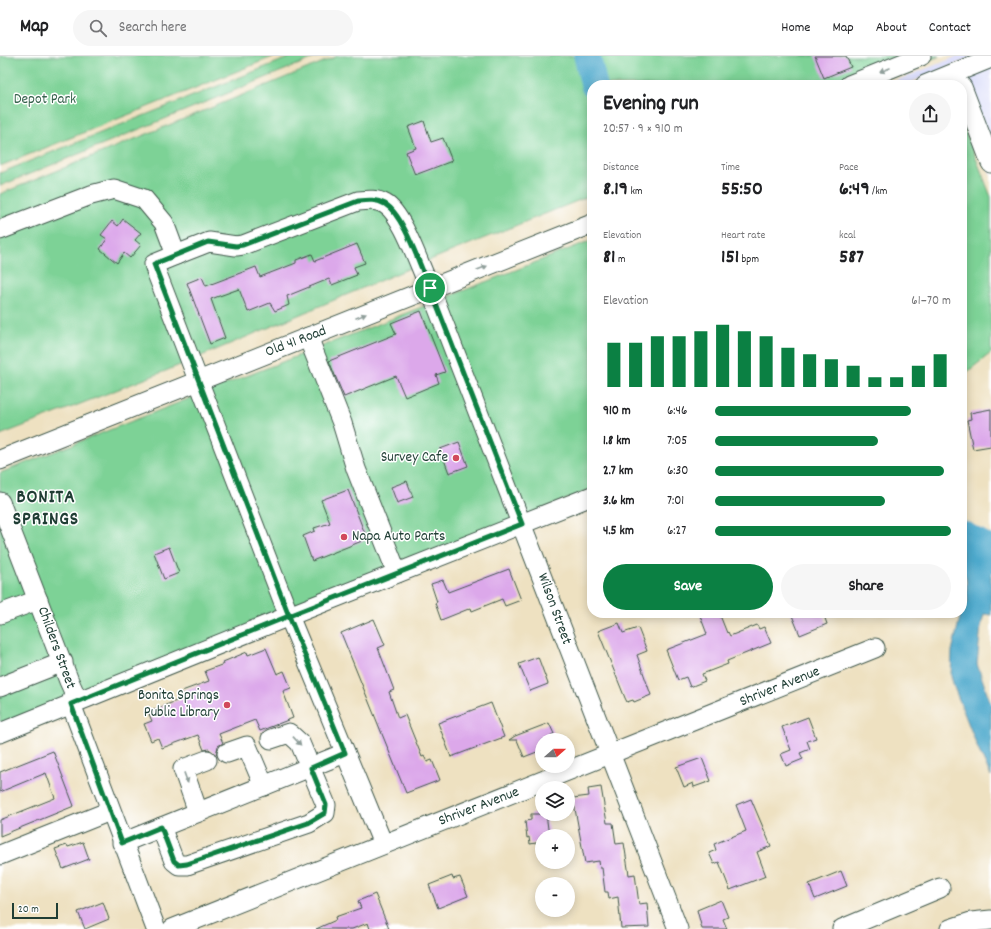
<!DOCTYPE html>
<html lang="en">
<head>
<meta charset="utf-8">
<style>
	body { margin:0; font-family:Dekko,sans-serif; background:#f6f6f6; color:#202124; height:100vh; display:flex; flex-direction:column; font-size:15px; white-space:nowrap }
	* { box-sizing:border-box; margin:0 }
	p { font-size:13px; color:#757577 }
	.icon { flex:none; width:22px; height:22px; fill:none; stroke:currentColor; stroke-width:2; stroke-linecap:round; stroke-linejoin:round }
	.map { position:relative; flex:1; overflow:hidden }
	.details { position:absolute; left:587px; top:24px; width:380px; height:538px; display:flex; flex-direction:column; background:#fff; border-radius:16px; box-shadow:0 2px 10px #0003 }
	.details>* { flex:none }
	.needle { width:26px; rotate:69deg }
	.tools { position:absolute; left:535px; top:677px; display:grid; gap:8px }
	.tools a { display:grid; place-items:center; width:40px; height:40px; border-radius:50%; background:#fff; box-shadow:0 2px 10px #0003; font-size:20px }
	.scale { position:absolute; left:12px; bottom:10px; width:46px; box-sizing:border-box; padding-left:4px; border:2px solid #1f3d34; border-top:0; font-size:11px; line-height:14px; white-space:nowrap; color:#1f3d34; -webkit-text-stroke:3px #fff; paint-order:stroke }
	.pin { position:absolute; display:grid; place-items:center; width:34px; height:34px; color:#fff; margin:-17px; border:2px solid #fff; border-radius:50%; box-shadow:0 1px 4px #0007 }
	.round { display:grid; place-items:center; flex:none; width:42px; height:42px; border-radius:21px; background:#f6f6f6 }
	.headline { display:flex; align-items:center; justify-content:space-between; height:68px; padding:0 16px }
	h1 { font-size:22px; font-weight:800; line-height:30px }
	.stats { display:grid; grid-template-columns:repeat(3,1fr); gap:6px; height:68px; padding:4px 16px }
	.stats div { display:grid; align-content:center }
	.stats b { font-size:20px; font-weight:800 }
	.stats small { font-size:11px; font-weight:400 }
	.stats p { font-size:11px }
	.chart { height:112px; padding:8px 16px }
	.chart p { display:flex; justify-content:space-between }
	.chart svg { width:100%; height:72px; margin-top:4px; stroke:#0b8043; stroke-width:6 }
	.cta { display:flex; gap:8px; margin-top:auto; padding:8px 16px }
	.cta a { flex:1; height:46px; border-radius:24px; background:#0b8043; color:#fff; font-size:16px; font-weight:800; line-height:46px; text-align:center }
	.cta a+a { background:#f6f6f6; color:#202124 }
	ul { padding:0 16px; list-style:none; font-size:13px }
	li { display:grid; grid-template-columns:64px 48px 1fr; align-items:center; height:30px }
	li i { height:10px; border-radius:5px; background:#0b8043 }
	header { display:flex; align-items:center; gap:24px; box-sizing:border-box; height:56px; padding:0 20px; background:#fff; border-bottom:1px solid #e0e0e0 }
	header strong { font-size:19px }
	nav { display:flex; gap:22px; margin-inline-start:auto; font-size:14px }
	.search { width:280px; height:36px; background:#f6f6f6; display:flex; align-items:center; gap:10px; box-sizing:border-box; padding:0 14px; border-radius:22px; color:#757577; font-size:15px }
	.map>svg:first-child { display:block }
</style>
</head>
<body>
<header>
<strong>Map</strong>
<div class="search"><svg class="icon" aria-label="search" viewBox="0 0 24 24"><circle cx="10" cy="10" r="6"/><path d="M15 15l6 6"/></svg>Search here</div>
<nav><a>Home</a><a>Map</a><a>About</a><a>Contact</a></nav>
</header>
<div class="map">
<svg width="991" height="873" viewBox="0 0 991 873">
	<rect width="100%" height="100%" fill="#fff"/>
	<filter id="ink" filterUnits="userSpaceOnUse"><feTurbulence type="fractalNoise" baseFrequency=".025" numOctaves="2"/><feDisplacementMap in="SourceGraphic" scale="8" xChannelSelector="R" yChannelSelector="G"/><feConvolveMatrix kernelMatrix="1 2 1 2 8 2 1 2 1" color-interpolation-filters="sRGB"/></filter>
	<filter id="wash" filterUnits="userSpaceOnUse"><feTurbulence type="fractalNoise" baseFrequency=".012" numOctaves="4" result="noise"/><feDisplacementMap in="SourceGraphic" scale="16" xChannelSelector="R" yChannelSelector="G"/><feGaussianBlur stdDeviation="0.9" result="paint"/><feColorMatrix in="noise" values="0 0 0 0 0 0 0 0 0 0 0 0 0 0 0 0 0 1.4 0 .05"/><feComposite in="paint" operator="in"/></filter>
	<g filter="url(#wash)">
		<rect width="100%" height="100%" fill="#eee1c1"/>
		<!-- built -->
		<g fill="#d5d8f9">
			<path d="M958 0H975L904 29H885Z"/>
			<path d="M991 11V120L964 50 962 29H946Z"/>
		</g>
		<!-- green -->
		<g fill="#7dd296" stroke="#4e8865">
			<path d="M0 0H275L0 110Z"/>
			<path d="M293 0H319L0 130V117Z"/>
			<path d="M338 0H940L867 29H592V139L410 212 168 314 0 379V138Z"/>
			<path d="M962 66 991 141V297L962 320Z"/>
			<path d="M592 184V433L0 673V417Z"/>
		</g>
		<!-- water -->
		<path fill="#4ea9cc" stroke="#367380" d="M962 479 991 495V559L984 558 981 570 977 608 991 648V720L979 695 954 631 951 620 952 595 961 557 968 546 966 522 962 509Z"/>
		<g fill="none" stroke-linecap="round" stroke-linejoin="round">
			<!-- river -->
			<g stroke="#4ea9cc" stroke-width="27">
				<path d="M587 0 594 29"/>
				<path d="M962 478 983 489 991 503"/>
			</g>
		</g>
		<g id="blocks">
			<!-- building -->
			<g fill="#dca8ea">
				<path d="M815 0H846L851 11 824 22Z"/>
				<path d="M424 65 431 86 443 82 452 105 415 119 406 96 416 92 408 71Z"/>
				<path d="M123 163 141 177 135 184 141 189 130 202 124 197 117 207 100 193 107 183 101 179 112 165 118 170Z"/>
				<path d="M357 188 365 207 354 211 357 219 332 229 329 223 287 240 289 249 275 255 270 247 248 256 239 233 211 243 225 282 210 288 187 227 202 221 206 230 256 211 260 221 296 207V204L312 198 315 205Z"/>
				<path d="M421 255 445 316 436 319 439 327 405 341 396 320 344 341 329 305 396 278 391 267Z"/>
				<path d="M991 353V390L973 393 967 364 971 363 970 357Z"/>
				<path d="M459 386 468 410 449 417 440 393Z"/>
				<path d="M407 425 413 441 397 447 391 431Z"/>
				<path d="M348 434 367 483 312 505 303 480 315 475 314 472 330 467 321 444Z"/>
				<path d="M169 491 179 517 164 523 154 497Z"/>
				<path d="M509 513 521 544 505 550 502 543 472 555 471 552 441 564 435 547 437 546 431 528 443 524 448 536Z"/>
				<path d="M699 557H719L727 577 728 576 730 580 757 569 759 573 764 571 771 587 727 605 728 608 702 618 705 625 690 631 686 621 678 624 666 594 707 578Z"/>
				<path d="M791 557H823L827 568 800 579Z"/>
				<path d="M374 563 385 589 378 592 394 634 389 636 398 662 405 659 422 701 424 700 427 706 432 704 440 724 406 737 341 577Z"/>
				<path d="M619 567 623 577 638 572 647 595 637 599 651 639 634 646 633 644 627 646 625 642 598 575Z"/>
				<path d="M266 592 277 618 284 615 291 632 283 635 293 662 260 675 255 664 219 678 223 687 218 690 216 699 209 693 204 694 198 679 162 692 158 682 151 685 144 668 152 665 148 656 184 642 182 635 209 625 205 615 224 608 223 606 247 596 248 599Z"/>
				<path d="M538 601 548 628 530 635 519 608Z"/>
				<path d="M491 647 504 681 451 701 438 667Z"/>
				<path d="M808 661 816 682 807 685 810 693 800 697 803 703 786 710 781 698 791 694 782 671Z"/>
				<path d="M549 667 554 678 551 679 553 684H542V694L524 701 517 684H509L515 680Z"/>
				<path d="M53 695 74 750 0 780V764L55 742 46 717 0 736V716Z"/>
				<path d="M702 702 711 725 694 731 693 727 684 731 676 711Z"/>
				<path d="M601 731 607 767H613L616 788 624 787 629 819 635 818 639 848 647 847 649 871 621 872 618 841 609 843 608 836H605L602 812H600L599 805 585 807 573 742 589 740 588 733Z"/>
				<path d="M751 743 771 790 757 796 766 820 730 834 719 806 714 808 709 797 716 794 714 788 746 775 736 749Z"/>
				<path d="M531 758H546L549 780H542V786L530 788 529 781 527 782 525 765 531 764Z"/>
				<path d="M83 786 89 803 63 813 55 793 67 789 68 791Z"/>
				<path d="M841 815 847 830 815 843 809 828Z"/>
				<path d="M452 820 453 823 460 821 468 840 438 852 429 829Z"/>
				<path d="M375 838 389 873H370L368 867 352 873H316L336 864 335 861 361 852 358 845Z"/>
				<path d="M721 844 728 861 723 863 727 873H702L697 854Z"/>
				<path d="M103 846 109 863 85 873 78 856Z"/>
			</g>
		</g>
	</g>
	<g filter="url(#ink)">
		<use href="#blocks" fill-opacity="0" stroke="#3e5649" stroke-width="1"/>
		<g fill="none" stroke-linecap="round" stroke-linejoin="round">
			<!-- minor casing -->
			<g stroke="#3e5649" stroke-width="21">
				<g id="minor">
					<path d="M849 29 921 0"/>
					<path d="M925 29 991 2"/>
					<path d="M962 31 991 107"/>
					<path d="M0 174 91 139 114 133 144 143 164 167 176 199 154 208 156 215 289 560 383 788"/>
					<path d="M176 199 209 186 236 190 243 189 358 145C368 144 377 143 385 148 403 158 420 212 430 232L678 873"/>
					<path d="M308 281 342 367 356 413 397 517"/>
					<path d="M0 404 592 168"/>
					<path d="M0 446 69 625 74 636 71 648 156 873"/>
					<path d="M0 558 38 544"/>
					<path d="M0 631 63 606"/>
					<path d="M0 677 289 560 592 440"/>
					<path d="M227 697 247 690 264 730"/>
					<path d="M198 756 183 713 207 704"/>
					<path d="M161 771 174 805 179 809H187L309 767 325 757 326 749 300 687 289 677 271 683"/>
					<path d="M122 787 345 697"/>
					<path d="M0 799 110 755"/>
					<path d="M172 873 875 592"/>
					<path d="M842 873 940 832"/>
					<path d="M950 873 971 866 991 864"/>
				</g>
			</g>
			<!-- minor -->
			<use href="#minor" stroke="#fff" stroke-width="19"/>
		</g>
		<!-- one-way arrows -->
		<defs><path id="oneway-solid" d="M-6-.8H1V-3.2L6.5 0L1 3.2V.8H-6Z"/></defs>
		<g fill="#8f9e9a">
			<use href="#oneway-solid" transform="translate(885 14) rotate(158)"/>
			<use href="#oneway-solid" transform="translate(482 212) rotate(-21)"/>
			<use href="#oneway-solid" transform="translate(361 260) rotate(-22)"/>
			<use href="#oneway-solid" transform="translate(297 685) rotate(47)"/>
			<use href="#oneway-solid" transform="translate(186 722) rotate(70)"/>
		</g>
	</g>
	<g fill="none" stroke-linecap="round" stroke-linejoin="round" filter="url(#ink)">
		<!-- route casing -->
		<g stroke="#fff" stroke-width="8">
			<path id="route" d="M430 232C420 211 404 159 385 148 376 143 368 144 358 145L243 189 236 190 208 186 154 208 289 560 71 648 122 787 161 771 174 805 179 809 187 808 308 767 325 757 326 749 311 712 345 697 289 560 522 468 430 232"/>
		</g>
		<!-- route -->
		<use href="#route" stroke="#0b8043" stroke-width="5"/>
	</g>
	<!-- markers -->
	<g fill="#d1495b" stroke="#fff" stroke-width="1.5">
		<circle cx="456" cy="402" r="4"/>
		<circle cx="344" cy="481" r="4"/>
		<circle cx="227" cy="649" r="4"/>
	</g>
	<g text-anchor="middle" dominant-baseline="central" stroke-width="3" stroke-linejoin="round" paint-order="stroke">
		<!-- park labels -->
		<g font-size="15" fill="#36624c" stroke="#fff">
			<text x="45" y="44">Depot Park</text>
		</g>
		<!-- street labels -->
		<g font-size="15" fill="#1f3d34" stroke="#fff">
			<text transform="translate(296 286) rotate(-21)">Old 41 Road</text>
			<text transform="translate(554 553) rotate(70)">Wilson Street</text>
			<text transform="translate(56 592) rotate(70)">Childers Street</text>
			<text transform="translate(780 631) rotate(-22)">Shriver Avenue</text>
			<text transform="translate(479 751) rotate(-21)">Shriver Avenue</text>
		</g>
		<!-- poi labels -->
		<g font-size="15" fill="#1f3d34" stroke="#fff" text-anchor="end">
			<text x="448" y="402">Survey Cafe</text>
			<text x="352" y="481" text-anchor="start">Napa Auto Parts</text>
			<text x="219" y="640">Bonita Springs<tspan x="219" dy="17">Public Library</tspan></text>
		</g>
		<!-- district labels -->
		<g font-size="19" font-weight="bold" letter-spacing="1" fill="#1f3d34" stroke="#fff">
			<text x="46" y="442">BONITA<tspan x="46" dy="22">SPRINGS</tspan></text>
		</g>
	</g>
</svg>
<div class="tools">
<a><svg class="needle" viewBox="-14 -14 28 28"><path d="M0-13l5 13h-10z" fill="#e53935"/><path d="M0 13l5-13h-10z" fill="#757577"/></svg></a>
<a><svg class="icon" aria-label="layers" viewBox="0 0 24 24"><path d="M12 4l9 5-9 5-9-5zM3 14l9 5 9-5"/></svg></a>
<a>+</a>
<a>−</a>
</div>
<div class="scale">20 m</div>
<div class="pin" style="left:430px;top:232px;background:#1e9e55"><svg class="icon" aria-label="arrive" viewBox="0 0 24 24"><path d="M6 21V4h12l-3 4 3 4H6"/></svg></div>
<section class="details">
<div class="headline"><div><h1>Evening run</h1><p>20:57 · 9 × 910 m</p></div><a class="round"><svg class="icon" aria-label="share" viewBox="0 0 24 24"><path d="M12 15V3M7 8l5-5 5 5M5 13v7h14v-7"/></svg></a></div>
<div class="stats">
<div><p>Distance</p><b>8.19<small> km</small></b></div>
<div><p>Time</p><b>55:50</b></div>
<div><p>Pace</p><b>6:49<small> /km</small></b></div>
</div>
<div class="stats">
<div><p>Elevation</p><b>81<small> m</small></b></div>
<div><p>Heart rate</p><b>151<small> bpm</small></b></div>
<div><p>kcal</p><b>587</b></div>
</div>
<div class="chart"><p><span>Elevation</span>61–70 m</p>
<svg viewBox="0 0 160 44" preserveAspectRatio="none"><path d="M5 44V17M15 44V17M25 44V13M35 44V13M45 44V10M55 44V6M65 44V10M75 44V13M85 44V20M95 44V24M105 44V27M115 44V31M125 44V38M135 44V38M145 44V31M155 44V24"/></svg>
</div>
<ul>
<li><b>910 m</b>6:46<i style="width:83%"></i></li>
<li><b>1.8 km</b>7:05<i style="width:69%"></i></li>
<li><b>2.7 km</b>6:30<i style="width:97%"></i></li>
<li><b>3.6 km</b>7:01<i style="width:72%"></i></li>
<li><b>4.5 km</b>6:27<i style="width:100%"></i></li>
</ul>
<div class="cta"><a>Save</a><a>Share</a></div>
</section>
</div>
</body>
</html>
